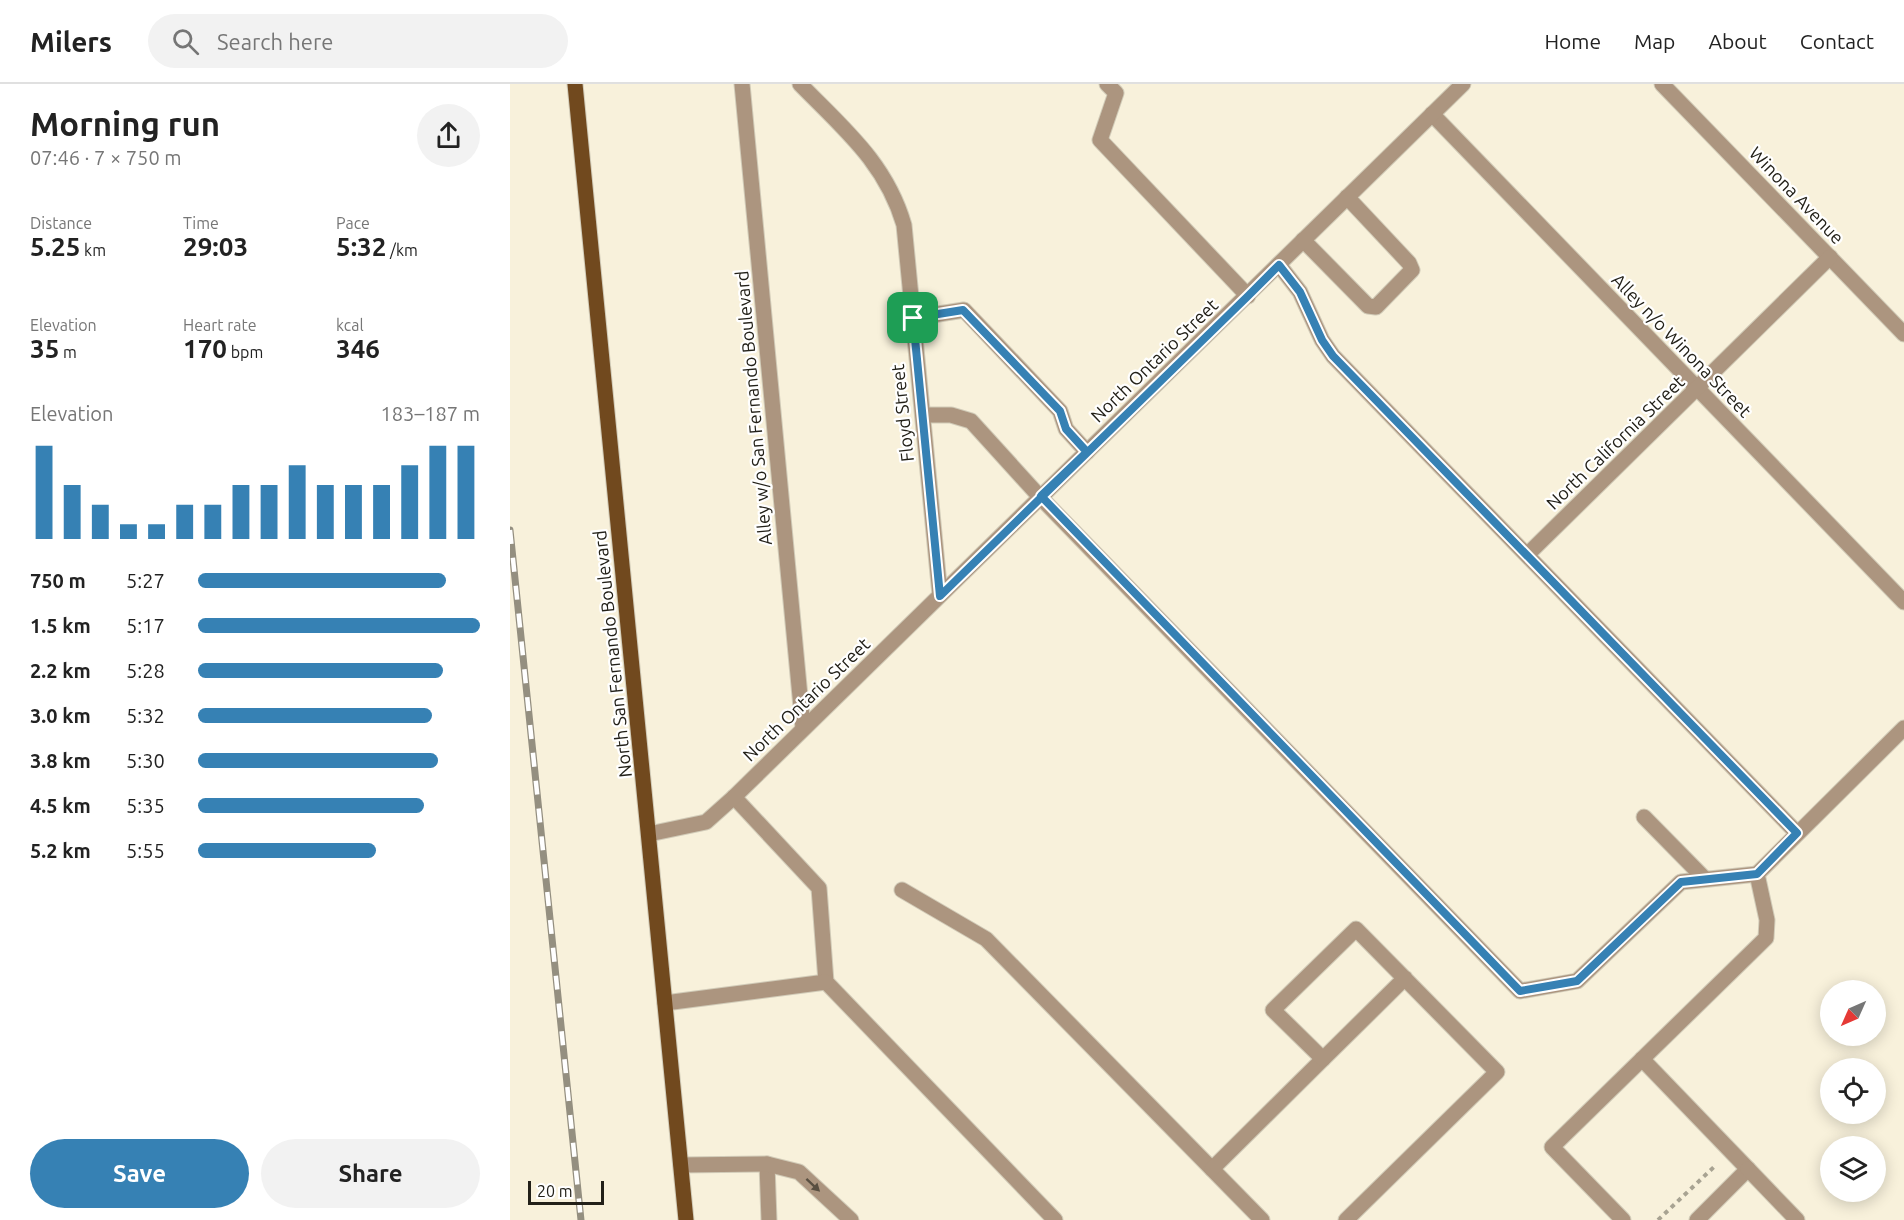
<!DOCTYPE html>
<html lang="en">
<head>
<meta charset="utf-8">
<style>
	body { margin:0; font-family:Ubuntu,sans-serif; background:#f2f2f2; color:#222; height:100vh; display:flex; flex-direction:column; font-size:22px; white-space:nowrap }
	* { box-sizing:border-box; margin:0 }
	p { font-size:20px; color:#767676 }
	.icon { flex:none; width:33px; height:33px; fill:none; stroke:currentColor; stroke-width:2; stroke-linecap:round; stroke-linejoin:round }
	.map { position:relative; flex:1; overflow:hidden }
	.drawer { display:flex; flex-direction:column; background:#fff; width:510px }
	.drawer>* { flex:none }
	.needle { width:39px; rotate:225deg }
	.controls { position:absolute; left:1310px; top:896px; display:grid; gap:12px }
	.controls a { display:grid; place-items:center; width:66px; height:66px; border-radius:50%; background:#fff; box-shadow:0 3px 15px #0003; font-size:30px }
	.scale { position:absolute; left:18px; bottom:15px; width:76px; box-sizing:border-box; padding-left:6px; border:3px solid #222018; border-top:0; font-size:16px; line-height:21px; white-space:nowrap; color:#222018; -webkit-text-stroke:4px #fff; paint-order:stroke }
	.pin { position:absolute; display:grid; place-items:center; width:51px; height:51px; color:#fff; margin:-26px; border-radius:12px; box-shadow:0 3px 9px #0006 }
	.round { display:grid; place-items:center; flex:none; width:63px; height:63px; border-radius:32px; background:#f2f2f2 }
	.head { display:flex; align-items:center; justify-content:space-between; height:102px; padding:0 30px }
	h1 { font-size:33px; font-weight:600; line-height:45px }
	.metrics { display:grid; grid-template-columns:repeat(3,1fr); gap:9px; height:102px; padding:6px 30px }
	.metrics div { display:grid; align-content:center }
	.metrics b { font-size:26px; font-weight:600 }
	.metrics small { font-size:16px; font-weight:400 }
	.metrics p { font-size:16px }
	.chart { height:168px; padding:12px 30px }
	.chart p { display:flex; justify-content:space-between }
	.chart svg { width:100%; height:108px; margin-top:6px; stroke:#3681b4; stroke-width:6 }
	.button { display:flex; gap:12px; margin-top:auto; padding:12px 30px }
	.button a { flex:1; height:69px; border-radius:36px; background:#3681b4; color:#fff; font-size:24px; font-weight:600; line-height:69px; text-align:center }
	.button a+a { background:#f2f2f2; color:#222 }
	ul { padding:0 30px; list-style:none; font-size:20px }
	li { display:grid; grid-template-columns:96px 72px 1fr; align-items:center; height:45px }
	li i { height:15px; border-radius:8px; background:#3681b4 }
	header { display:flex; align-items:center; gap:36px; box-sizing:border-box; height:84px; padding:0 30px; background:#fff; border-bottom:2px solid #e0e0e0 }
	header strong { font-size:28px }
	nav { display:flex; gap:33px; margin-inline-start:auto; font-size:21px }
	.search { width:420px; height:54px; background:#f2f2f2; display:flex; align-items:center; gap:15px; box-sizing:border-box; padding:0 21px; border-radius:33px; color:#767676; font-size:22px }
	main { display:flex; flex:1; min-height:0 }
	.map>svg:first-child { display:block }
</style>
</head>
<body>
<header>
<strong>Milers</strong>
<div class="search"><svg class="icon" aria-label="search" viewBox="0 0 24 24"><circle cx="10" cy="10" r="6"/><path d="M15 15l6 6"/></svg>Search here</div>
<nav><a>Home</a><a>Map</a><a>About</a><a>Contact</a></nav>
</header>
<main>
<section class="drawer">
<div class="head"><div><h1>Morning run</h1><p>07:46 · 7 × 750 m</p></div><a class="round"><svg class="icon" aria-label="share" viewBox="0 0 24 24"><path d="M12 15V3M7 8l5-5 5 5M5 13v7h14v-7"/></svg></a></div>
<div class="metrics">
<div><p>Distance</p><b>5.25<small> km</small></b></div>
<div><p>Time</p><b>29:03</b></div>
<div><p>Pace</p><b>5:32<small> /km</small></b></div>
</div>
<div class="metrics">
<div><p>Elevation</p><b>35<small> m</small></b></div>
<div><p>Heart rate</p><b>170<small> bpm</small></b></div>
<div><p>kcal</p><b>346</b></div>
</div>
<div class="chart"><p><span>Elevation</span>183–187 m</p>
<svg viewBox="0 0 160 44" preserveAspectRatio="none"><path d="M5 44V6M15 44V22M25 44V30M35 44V38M45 44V38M55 44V30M65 44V30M75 44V22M85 44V22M95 44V14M105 44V22M115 44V22M125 44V22M135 44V14M145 44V6M155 44V6"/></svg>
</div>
<ul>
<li><b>750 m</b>5:27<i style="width:88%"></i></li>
<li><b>1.5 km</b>5:17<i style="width:100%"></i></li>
<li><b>2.2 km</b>5:28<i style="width:87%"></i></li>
<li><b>3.0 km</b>5:32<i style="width:83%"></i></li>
<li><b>3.8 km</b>5:30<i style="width:85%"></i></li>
<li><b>4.5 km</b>5:35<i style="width:80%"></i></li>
<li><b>5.2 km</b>5:55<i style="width:63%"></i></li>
</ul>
<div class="button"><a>Save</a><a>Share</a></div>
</section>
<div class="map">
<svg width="1394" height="1136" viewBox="0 0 1394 1136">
	<rect width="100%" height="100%" fill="#f8f1db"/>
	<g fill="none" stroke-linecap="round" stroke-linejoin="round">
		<!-- minor casing -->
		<g stroke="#d1cbb8" stroke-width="17">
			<g id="minor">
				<path d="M232 0 293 644"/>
				<path d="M290 0C334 45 376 79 394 141L430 511"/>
				<path d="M597 0 606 9 590 56 738 212"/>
				<path d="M1152 0 1394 250"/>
				<path d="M922 30 1394 518"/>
				<path d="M793 156 858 222 866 223 902 186 899 179 837 113"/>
				<path d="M769 181 790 208 812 256 823 272 1287 749"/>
				<path d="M403 234 454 226 550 327 556 345 577 368"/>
				<path d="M413 331H441L461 337 530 413 1010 907 1067 897 1171 798 1247 790"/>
				<path d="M1018 470 1320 173"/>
				<path d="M224 713 309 804 316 898 545 1136"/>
				<path d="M1134 733 1195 795"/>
				<path d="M139 750 196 738 224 713 953 0"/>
				<path d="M1247 790 1394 644"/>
				<path d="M392 806 476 855 752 1136"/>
				<path d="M155 919 316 898"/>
				<path d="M1132 975 1238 1085 1187 1136"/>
				<path d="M257 1080 259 1136"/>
				<path d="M171 1081 257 1080 289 1088 341 1136"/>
				<path d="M702 1085 813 975"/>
				<path d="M1238 1085 1287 1136"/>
				<path d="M836 1136 987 988 846 845 763 926 813 975 895 894"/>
				<path d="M1113 1136 1042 1063 1256 854 1257 836 1247 790"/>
			</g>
		</g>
		<!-- major casing -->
		<g stroke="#d1cbb8" stroke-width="17">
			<path id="major" d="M65 0 176 1136"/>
		</g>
		<!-- path -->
		<path stroke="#a8a392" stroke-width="4" stroke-dasharray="4.5 4.5" stroke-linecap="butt" d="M1148 1136 1206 1081"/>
		<!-- minor -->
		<use href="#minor" stroke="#ac957f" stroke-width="15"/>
		<!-- major -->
		<use href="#major" stroke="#71491e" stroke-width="15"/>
		<!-- rail casing -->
		<g stroke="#948f80" stroke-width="7">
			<path id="rail" d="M0 446 71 1136"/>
		</g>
		<!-- rail -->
		<use href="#rail" stroke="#fff" stroke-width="4.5" stroke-dasharray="14" stroke-linecap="butt"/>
	</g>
	<!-- one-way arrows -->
	<defs><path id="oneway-solid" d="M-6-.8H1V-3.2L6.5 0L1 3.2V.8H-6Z" transform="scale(1.5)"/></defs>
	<use fill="#594f41" href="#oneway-solid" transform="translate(303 1101) rotate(43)"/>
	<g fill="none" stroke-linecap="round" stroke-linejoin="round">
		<!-- route casing -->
		<g stroke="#fff" stroke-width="12">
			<path id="route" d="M403 234 430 512 738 212 769 181 790 208 812 256 823 272 1287 749 1247 790 1171 798 1067 897 1010 907 531 412 577 368 556 345 550 327 453 226 403 234"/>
		</g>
		<!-- route -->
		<use href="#route" stroke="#3681b4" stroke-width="8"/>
	</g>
	<g text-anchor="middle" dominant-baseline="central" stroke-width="4.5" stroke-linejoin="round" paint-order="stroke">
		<!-- street labels -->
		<g font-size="18" fill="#222018" stroke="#fff">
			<text transform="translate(1287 111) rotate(46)">Winona Avenue</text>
			<text transform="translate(1172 261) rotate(46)">Alley n/o Winona Street</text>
			<text transform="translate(644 276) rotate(-44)">North Ontario Street</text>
			<text transform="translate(243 324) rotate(-95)">Alley w/o San Fernando Boulevard</text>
			<text transform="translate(392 329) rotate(-96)">Floyd Street</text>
			<text transform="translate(1105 358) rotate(-44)">North California Street</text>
			<text transform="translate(102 570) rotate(-96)">North San Fernando Boulevard</text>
			<text transform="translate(296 615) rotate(-44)">North Ontario Street</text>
		</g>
	</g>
</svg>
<div class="controls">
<a><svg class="needle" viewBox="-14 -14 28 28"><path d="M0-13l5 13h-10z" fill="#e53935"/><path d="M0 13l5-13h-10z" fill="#767676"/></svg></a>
<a><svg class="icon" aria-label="locate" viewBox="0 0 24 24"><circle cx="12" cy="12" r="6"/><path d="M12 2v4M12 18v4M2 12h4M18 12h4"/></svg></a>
<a><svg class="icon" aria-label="layers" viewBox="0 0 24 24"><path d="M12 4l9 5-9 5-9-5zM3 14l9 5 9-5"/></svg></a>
</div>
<div class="scale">20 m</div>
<div class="pin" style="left:403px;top:234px;background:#1e9e55"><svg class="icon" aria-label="arrive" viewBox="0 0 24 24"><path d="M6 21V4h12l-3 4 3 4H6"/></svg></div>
</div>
</main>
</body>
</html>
